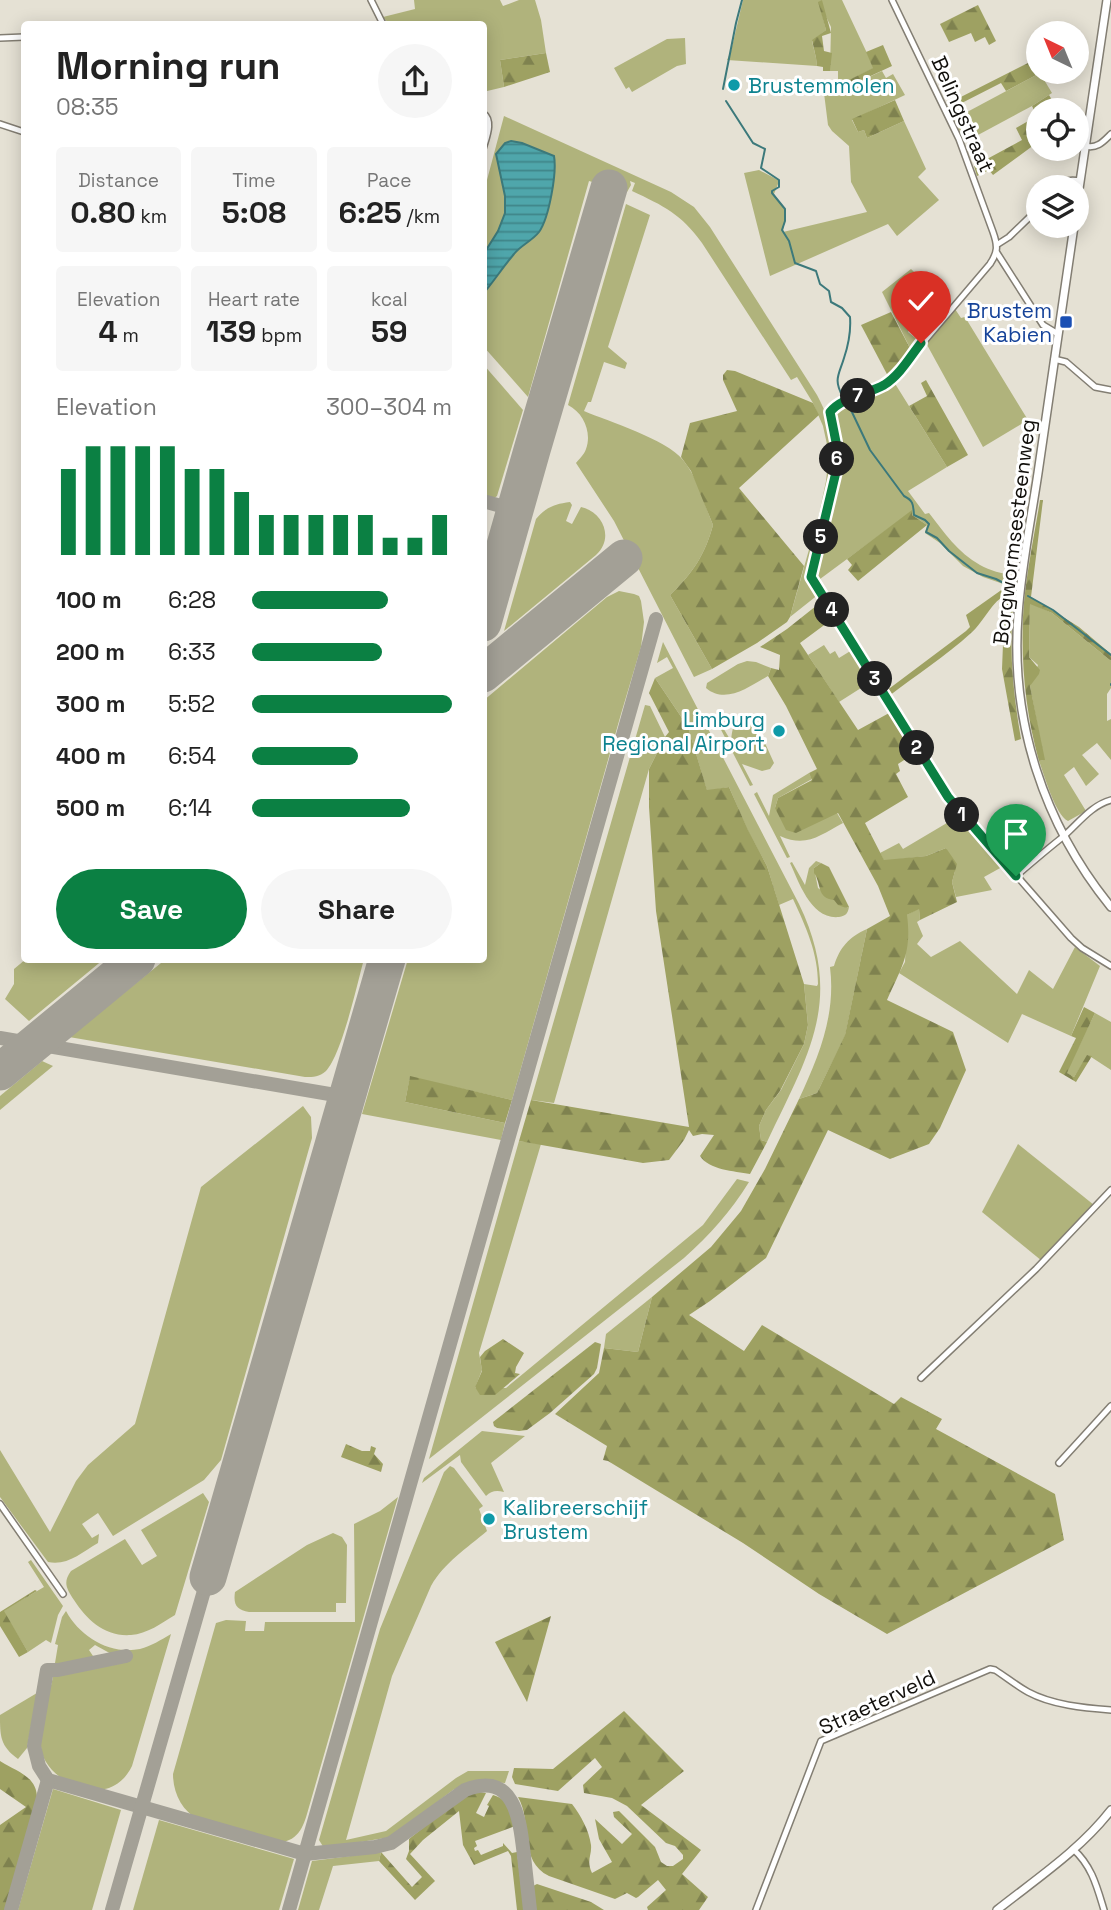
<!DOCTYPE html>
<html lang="en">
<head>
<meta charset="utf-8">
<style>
	body { margin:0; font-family:"Space Grotesk",sans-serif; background:#f6f6f6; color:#222; height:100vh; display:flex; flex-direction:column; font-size:26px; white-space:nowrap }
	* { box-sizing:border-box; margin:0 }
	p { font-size:23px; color:#767676 }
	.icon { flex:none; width:38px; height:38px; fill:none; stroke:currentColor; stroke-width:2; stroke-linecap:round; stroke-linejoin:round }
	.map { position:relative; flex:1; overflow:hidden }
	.details { position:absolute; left:21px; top:21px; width:466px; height:942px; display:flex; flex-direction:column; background:#fff; border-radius:7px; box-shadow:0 4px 18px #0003 }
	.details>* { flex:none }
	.needle { width:46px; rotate:317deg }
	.fabs { position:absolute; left:1026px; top:21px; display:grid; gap:14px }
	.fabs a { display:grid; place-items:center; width:63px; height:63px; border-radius:50%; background:#fff; box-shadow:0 4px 18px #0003; font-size:35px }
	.pin { position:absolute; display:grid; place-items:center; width:60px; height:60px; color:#fff; margin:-72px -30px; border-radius:50% 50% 50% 0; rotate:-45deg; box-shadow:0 0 7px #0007 }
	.pin .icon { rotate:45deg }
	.km { position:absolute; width:35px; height:35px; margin:-18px; border-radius:50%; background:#222; color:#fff; font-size:19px; line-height:35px; text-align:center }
	.round { display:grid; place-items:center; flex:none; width:74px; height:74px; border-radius:37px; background:#f6f6f6 }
	.summary { display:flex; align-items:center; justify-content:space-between; height:119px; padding:0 35px }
	h1 { font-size:38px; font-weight:600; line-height:52px }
	.metrics { display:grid; grid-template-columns:repeat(3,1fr); gap:10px; height:119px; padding:7px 35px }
	.metrics div { display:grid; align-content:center; border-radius:7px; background:#f6f6f6; text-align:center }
	.metrics b { font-size:30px; font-weight:600 }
	.metrics small { font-size:19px; font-weight:400 }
	.metrics p { font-size:19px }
	.chart { height:196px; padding:14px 35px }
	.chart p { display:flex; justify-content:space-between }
	.chart svg { width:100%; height:126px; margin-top:7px; stroke:#0b8043; stroke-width:6 }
	.button { display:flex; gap:14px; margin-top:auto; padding:14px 35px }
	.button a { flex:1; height:80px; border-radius:42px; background:#0b8043; color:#fff; font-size:28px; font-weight:600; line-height:80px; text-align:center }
	.button a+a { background:#f6f6f6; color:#222 }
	ul { padding:0 35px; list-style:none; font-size:23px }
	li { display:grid; grid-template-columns:112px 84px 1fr; align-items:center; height:52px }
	li i { height:18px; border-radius:9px; background:#0b8043 }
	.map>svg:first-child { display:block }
</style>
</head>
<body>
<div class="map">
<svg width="1111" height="1910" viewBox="0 0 1111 1910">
	<defs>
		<pattern id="forest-firs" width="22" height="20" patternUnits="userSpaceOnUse" patternTransform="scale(1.75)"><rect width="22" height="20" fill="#9ea162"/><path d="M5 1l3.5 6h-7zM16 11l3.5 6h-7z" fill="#7f824f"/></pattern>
		<pattern id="water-rules" width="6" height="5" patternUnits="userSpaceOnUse" patternTransform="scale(1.75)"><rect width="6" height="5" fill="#4fa6ab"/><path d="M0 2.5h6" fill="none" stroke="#408689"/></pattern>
	</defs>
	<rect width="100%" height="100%" fill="#e5e1d4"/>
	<!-- grass -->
	<g fill="#b0b37c">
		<path d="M414 0H500L503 6 519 0H535L541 20 546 53 500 60 504 87 483 92V24H389L383 17 415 9Z"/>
		<path d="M743 0H842L874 68 846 82 847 87 882 71 886 78 893 74 905 95 852 120 858 132 864 130 867 138 904 121 926 169 918 177 939 200 897 236 888 224 770 276 744 173 759 170 778 180V184L774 194C788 214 786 209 783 232L867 212 851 182 849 146 832 131 828 125 824 93 838 91V71H830L831 27 819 2 826 30 812 41 816 58 817 66 727 60 731 51Z"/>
		<path d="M685 38 686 64 677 66 632 92 629 87 626 89 614 68 667 39Z"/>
		<path d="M1040 73 1052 93 1032 106 965 142 954 119Z"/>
		<path d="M504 116 671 192 694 207 710 227 817 395C824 408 830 422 832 436 840 479 818 537 807 580L819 594 790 617 819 514 826 481 828 463V449L823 426 813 403 797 377 791 380 702 243C681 214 664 206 632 191L635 183 630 181 631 185 627 192 589 181 528 397 483 346V195Z"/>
		<path d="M626 204 650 215 608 347 627 363 625 369 604 362 591 402H588L584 411C610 422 666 439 683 460 698 478 704 504 713 525 705 555 692 574 670 595L712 669 694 677 614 521 576 463C579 459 584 455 586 449 592 433 584 413 568 405Z"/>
		<path d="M911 269 950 306 938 319 920 304 921 302 913 294 899 308 905 314 900 319 910 329 908 332 919 341 911 350 882 292Z"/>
		<path d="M955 309 961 318 965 317 1028 420 983 447 926 343Z"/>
		<path d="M483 364 523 410 497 496 493 499 483 496Z"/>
		<path d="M894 382 947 467 908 491 925 514 929 513C944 532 958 553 980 565 990 571 1002 573 1013 576L1015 566H1018L1015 588 983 577 963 566 940 543 925 533 927 525 912 515V511L816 582 814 579V570L839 462 838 442 831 413C840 403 856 402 868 397 878 393 886 388 894 382Z"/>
		<path d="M570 502 572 505 566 521 572 524 581 507C604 512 614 539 596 555L504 631 536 519C546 507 555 504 570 502Z"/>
		<path d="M619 591 634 594 639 596 641 601 644 622 641 647 621 714 512 1100 410 1077 405 1102 505 1123 501 1140 362 1114 408 959H483V701L607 597Z"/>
		<path d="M1030 603 1052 613 1111 661V688L1107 694V721L1111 719V760L1097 743 1082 755 1099 774 1086 786 1074 767 1064 775 1086 811 1068 821C1055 814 1045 777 1039 761L1044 760 1030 686 1038 665 1029 657Z"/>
		<path d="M663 642 799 904C845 1000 808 1055 767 1142L761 1140 759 1126 766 1110 781 1090 804 1044 808 1025 804 984 817 986 818 984C818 953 806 927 793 899L779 905 767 866 748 831 729 787 707 791 688 727 655 678 673 668 667 657 657 663Z"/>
		<path d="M824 645 830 654 835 651 839 658 852 650 872 681 839 702 808 655Z"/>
		<path d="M747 661 756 662 771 668 768 676C750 686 726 705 706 688L707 683 738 664Z"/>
		<path d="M645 705 650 706 665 737 649 769 554 1103 531 1100Z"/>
		<path d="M744 715 755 721 774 763 770 769 762 771 742 764 753 785 750 786 717 722 719 721 731 741C732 731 733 720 744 715Z"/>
		<path d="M809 773 812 779 778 798 775 808 837 813 843 823C820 835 807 848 780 836L790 857 787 858 754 794 757 792 769 816 773 795Z"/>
		<path d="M957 817 1002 867 984 877 992 890 956 897 952 882 955 871 946 848 926 856 884 861 880 853 899 843 903 849Z"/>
		<path d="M816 861 821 863 814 868 818 888 846 908 849 907C848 913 846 916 839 917 811 920 799 882 790 863L792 862 805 885 809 868Z"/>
		<path d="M919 908 920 920 917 922 923 936 917 944 931 957 960 941 1017 994 1029 970 1053 989 1075 947 1100 966 1071 1036 1022 1014 1008 1043 899 973 905 962 907 915Z"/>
		<path d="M867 929 845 1036 817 1093 799 1099C819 1056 836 1015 830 967L834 966C840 947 849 937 867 929Z"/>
		<path d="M26 959H104L29 1021 5 999 14 984V969Z"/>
		<path d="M166 959H364C357 984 342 1054 326 1071 319 1077 314 1077 305 1077L69 1037Z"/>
		<path d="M1095 1013 1111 1022V1070L1088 1055 1074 1077 1066 1073Z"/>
		<path d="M42 1061 53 1066 0 1110V1096Z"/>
		<path d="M303 1106 311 1117 312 1138 221 1460 204 1480 113 1536 98 1513 82 1524 92 1538 99 1534 98 1543C81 1553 67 1566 48 1562L0 1497V1450L50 1532 76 1481 88 1465 135 1424 201 1187Z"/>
		<path d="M519 1141 541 1144 479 1353 482 1370 475 1388H506L703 1225 737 1179 749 1182C731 1211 710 1235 684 1258L429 1459Z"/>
		<path d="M1018 1144 1094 1205 1042 1261 982 1212Z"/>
		<path d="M652 1297 638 1352 604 1348 606 1334Z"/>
		<path d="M482 1431 525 1436 491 1463 504 1492C496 1490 491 1491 486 1496L461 1462 460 1455 422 1483 424 1478Z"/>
		<path d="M450 1466 454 1468 483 1506 479 1509 487 1531C467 1548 444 1563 431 1586L392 1676 346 1840 386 1831 456 1778 468 1771H509L505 1783 476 1781 468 1783 453 1790 391 1837 324 1848 319 1840 380 1629 444 1472Z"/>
		<path d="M203 1493 209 1502 175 1615C162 1623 147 1634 131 1635 105 1637 87 1620 74 1600 66 1588 63 1582 71 1571L125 1539 142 1565 157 1556 141 1530Z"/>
		<path d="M398 1497 309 1807C304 1825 300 1840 279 1843L199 1820C182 1811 173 1793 173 1774L216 1623 226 1620 246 1621 245 1631H264L265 1622H355L354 1524 380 1511Z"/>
		<path d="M333 1533 342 1537 347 1545 346 1603H336V1612H249C237 1610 233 1605 235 1592L307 1545Z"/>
		<path d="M31 1560 63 1606 58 1615 51 1643 46 1640 28 1652 3 1611 44 1587 28 1562Z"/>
		<path d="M66 1611C80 1637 110 1655 140 1649 151 1646 161 1640 171 1634L132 1766C127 1776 120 1784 109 1788 84 1796 43 1775 41 1747 39 1731 49 1695 53 1677L118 1664 132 1659 126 1652 115 1656 95 1645 89 1650 93 1656 91 1659 57 1665 55 1663 58 1645 55 1644 62 1617Z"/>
		<path d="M37 1693 27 1748 18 1759C0 1746 0 1736 0 1715Z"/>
		<path d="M53 1789 121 1810 92 1910H18Z"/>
		<path d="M159 1820 294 1859 279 1910H133Z"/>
		<path d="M381 1852 379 1861 333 1866 319 1910H298L312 1861Z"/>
	</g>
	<!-- forest -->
	<g fill="url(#forest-firs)">
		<path d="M822 0 831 33 822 36 824 51 832 53 830 71H823V67L817 66 816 58 812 40 826 30 818 2Z"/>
		<path d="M978 5 996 41 989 45 985 37 975 42 971 33 949 42 940 24Z"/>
		<path d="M883 45 892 66 847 87 845 82 873 68 866 52Z"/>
		<path d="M546 53 550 72 504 87 500 60Z"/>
		<path d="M1032 61 1040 73 1006 91 1001 83 950 109 947 104Z"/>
		<path d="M1049 95 1058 110H1038V142L993 175 989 170 977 176 974 166 1022 140 1016 128 1037 116 1032 106Z"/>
		<path d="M895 100 904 121 867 138 864 130 858 132 852 119Z"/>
		<path d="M891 312 911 350 889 378 861 325Z"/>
		<path d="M727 370 735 371 813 403 819 415 739 488 804 566 790 617 787 622 757 643 712 669 670 595C692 574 705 555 713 525L691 471 681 457 690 423 737 411 723 380V375Z"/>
		<path d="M926 380 968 455 947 467 909 406 927 396 921 383Z"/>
		<path d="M1040 500H1043L1031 597 1079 627 1111 654V661L1052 613 1030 604 1029 657 1040 670 1039 674 1030 686 1045 760 1039 761C1026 714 1021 667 1023 617 1025 578 1034 538 1040 500Z"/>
		<path d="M912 510V515L927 525 858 581 848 570 852 565 847 559Z"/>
		<path d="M1007 586 1015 588C1008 639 1012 688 1021 739L1015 741 1002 669 1004 619 1008 594C991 601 985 621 971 633 946 656 916 675 889 696L886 691 966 631 970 627 966 615Z"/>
		<path d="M816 606 827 623 800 643 858 730 891 712 915 753 898 764 900 771 896 774 908 797 865 823 884 860 926 856 946 848 957 864 952 882 957 902 920 920 919 909 907 915C912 952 902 967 887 1000L953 1032 966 1070 940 1128 929 1144 890 1159 828 1130 766 1258 710 1301 689 1315 744 1351 762 1325 894 1404 901 1397 942 1419 936 1429 1055 1494 1064 1540 887 1634 819 1594 743 1543 608 1461 603 1460 607 1446 555 1414 599 1373 604 1348 638 1352 652 1297 711 1247 741 1211 765 1169 799 1099 817 1093 845 1035 867 929 890 916 878 886 838 813 796 833 786 830 775 808 778 798 812 780 809 773 817 769 786 706 768 676 771 668 779 670 780 655 760 647 787 629Z"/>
		<path d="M655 678 688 727 707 790 729 787 748 830 767 866 804 984 808 1025 804 1044 780 1091 766 1110 759 1126 761 1140 767 1142 750 1174C734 1171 709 1170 700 1156L714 1135 702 1134 693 1136 689 1130 684 1140 669 1160 643 1163 519 1141 531 1100 689 1127 656 911 649 807V769L665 737 669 732 649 693Z"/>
		<path d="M821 863 829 867 849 907 846 908 838 905 834 900C816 898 822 884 814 873V868Z"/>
		<path d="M1084 1007 1095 1013 1067 1073 1074 1077 1087 1055 1092 1056 1076 1082 1059 1072 1076 1038 1071 1036Z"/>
		<path d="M410 1076 512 1100 505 1123 405 1102Z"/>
		<path d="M503 1339 524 1353 516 1367 515 1373 520 1374 495 1395H480L475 1387 482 1371 480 1357 485 1351Z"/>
		<path d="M595 1342 601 1344 597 1368 594 1374 550 1413 527 1430 519 1431 497 1428 494 1426 493 1422Z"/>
		<path d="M346 1444 362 1451H370L371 1446 376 1448 374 1454 383 1464 381 1472 341 1457Z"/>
		<path d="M35 1590 37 1591 4 1611 28 1652 19 1657 0 1626V1612Z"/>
		<path d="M551 1616 527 1702 495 1642Z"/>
		<path d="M624 1711 684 1771 641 1805 701 1850 682 1874 708 1897 699 1910H648L647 1907 666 1890 658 1880 638 1897 636 1898 627 1893 615 1899 549 1876C518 1861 533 1823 518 1797L572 1804C581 1816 589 1830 591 1845 592 1856 586 1860 592 1873L612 1862 599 1839 595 1819 622 1844 632 1834 614 1817 613 1812 619 1811 655 1847 661 1862 667 1866H673L683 1859V1855L675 1846 666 1843 627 1806 612 1798 584 1793 583 1785 602 1767 595 1758 558 1791 515 1784 512 1777 514 1768 553 1769Z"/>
		<path d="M0 1761C17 1772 38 1776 37 1800L5 1910H0V1825L26 1807 0 1789Z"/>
		<path d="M480 1792 486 1793 476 1813 484 1817 489 1806 487 1805 493 1795C508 1799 513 1811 515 1826L475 1841 477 1846 474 1848 475 1851 478 1850 481 1855 503 1846V1843L512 1853 517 1852 524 1910H517L511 1856 508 1851 474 1865 463 1845 459 1811 423 1840 410 1854 435 1881 415 1900 379 1861 381 1852 412 1887 422 1877 406 1859 409 1851V1839L458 1800 469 1793Z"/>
		<path d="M537 1884 591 1902 604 1910H535L532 1889 533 1886Z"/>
	</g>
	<!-- water -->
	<path fill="url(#water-rules)" stroke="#3c797b" stroke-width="2" d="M511 141 522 143 554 156C557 173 549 218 539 232 532 241 521 245 514 254 503 267 494 281 483 294V255L498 231 505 213V196L496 154 505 143Z"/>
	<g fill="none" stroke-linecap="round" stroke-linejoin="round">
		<!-- stream -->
		<g stroke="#3c797b" stroke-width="2">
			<path d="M723 89 736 23 742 0"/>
			<path d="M726 101 753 143 765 149 761 168 779 180V187L772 191V193L785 209V221L782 230 789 241 795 263 816 271 820 284 829 291 831 302 842 308 850 317C851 330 848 346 844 358 839 375 833 379 843 397"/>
			<path d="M850 408 870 450 904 496C914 501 913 505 914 515L925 520 929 524 926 532 937 538 949 551 977 573 996 579 1013 588"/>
			<path d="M1028 596 1053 610 1111 655"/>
			<path d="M1111 684V685"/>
		</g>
		<!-- taxiway -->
		<g stroke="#a3a096" stroke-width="14">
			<path d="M483 501 515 510"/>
			<path d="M0 1038 347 1097"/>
			<path d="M126 1656 58 1670H47L34 1746 39 1766 48 1780 305 1854 375 1847 391 1843 465 1790C516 1770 520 1822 524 1856 526 1874 528 1892 530 1910"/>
			<path d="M11 1910 48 1780"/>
			<path d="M112 1910 208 1577"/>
			<path d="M289 1910 656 619"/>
		</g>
		<!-- runway -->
		<g stroke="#a3a096" stroke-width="37">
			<path d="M483 623 532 450 609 188"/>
			<path d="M483 674 624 558"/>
			<path d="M0 1072 137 959"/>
			<path d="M208 1577 387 959"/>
		</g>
		<!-- street casing -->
		<g stroke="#837e73" stroke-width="8">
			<g id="street">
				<path d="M371 0 383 24"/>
				<path d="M892 0 959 139 993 232C998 246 998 252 990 264L893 378C875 393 850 396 831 409 828 420 837 444 837 458 838 499 816 537 811 577L948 797 1071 938 1082 948 1111 966"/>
				<path d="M0 38 24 37"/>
				<path d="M483 113C494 121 486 138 483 149"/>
				<path d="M0 124 24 132"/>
				<path d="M1085 146C1097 149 1103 142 1111 134"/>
				<path d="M1059 187C1067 180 1070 179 1080 181"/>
				<path d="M998 244 1009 237 1038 209"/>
				<path d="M997 253 1043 325 1058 334"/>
				<path d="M1054 359 1066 362 1095 387 1111 390"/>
				<path d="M1016 876C1030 864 1044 852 1059 840 1076 827 1089 806 1111 800"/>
				<path d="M921 1378 1036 1269 1111 1190"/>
				<path d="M1059 1463 1111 1406"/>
				<path d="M0 1504 63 1594"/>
				<path d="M1073 1849C1092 1866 1097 1887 1104 1910"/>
				<path d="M756 1910 821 1741 990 1669 995 1670C1006 1677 1017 1686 1028 1692 1052 1705 1084 1708 1111 1710"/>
			</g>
		</g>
		<!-- secondary casing -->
		<g stroke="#837e73" stroke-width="10">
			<g id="secondary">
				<path d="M1076 209 1107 0"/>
				<path d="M1074 226C1062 308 1050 391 1038 473 1031 520 1021 568 1018 615 1010 721 1044 825 1111 907"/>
				<path d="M997 1910C1036 1879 1080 1850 1111 1810"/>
			</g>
		</g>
		<!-- street -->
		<use href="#street" stroke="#fff" stroke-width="5"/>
		<!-- secondary -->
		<use href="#secondary" stroke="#fff" stroke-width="7"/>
	</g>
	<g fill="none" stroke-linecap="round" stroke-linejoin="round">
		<!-- route casing -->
		<g stroke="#fff" stroke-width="14">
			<path id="route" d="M921 343C910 357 900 375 884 385 868 394 842 397 830 412L836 442V472L811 577 948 797 1016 876"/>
		</g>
		<!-- route -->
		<use href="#route" stroke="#0b8043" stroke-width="9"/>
	</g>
	<!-- markers -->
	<g fill="#0f9aa8" stroke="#fff" stroke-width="2.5">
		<circle cx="734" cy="85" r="7"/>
		<circle cx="779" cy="731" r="7"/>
		<circle cx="489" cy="1519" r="7"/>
	</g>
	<rect fill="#1a4fb4" stroke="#fff" stroke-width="2.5" x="1059" y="315" width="14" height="14" rx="3.5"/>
	<g text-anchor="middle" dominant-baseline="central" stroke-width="6" stroke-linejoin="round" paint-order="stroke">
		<!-- culture labels -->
		<g font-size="21" fill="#0d838f" stroke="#fff" text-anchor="start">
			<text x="748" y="85">Brustemmolen</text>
			<text x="765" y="719" text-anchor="end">Limburg<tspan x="765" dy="24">Regional Airport</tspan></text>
			<text x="503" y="1507">Kalibreerschijf<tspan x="503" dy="24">Brustem</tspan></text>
		</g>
		<!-- street labels -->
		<g font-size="21" fill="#110f0b" stroke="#fff">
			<text transform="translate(963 114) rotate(66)">Belingstraat</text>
			<text transform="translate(1014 532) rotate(-83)">Borgwormsesteenweg</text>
			<text transform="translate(877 1702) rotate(-25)">Straeterveld</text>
		</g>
		<!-- transit labels -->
		<g font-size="21" fill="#164399" stroke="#fff" text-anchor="end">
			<text x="1052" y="310">Brustem<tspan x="1052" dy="24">Kabien</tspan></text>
		</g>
	</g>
</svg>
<div class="fabs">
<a><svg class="needle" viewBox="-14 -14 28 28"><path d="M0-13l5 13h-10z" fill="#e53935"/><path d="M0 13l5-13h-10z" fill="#767676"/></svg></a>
<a><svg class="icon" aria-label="locate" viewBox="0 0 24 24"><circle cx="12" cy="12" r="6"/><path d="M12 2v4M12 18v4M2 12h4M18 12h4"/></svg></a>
<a><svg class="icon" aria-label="layers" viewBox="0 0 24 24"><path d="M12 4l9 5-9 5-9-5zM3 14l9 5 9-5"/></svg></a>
</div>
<div class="pin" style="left:1016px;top:876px;background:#1e9e55"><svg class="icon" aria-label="arrive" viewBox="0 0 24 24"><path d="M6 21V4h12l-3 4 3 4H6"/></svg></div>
<div class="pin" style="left:921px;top:343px;background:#d93025"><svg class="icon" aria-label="check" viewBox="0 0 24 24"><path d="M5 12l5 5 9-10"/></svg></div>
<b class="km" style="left:962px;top:815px">1</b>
<b class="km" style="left:917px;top:748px">2</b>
<b class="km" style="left:875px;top:679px">3</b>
<b class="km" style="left:832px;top:610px">4</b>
<b class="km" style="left:821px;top:537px">5</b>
<b class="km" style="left:837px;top:459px">6</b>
<b class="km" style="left:858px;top:396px">7</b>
<section class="details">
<div class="summary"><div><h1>Morning run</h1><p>08:35</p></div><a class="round"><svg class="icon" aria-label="share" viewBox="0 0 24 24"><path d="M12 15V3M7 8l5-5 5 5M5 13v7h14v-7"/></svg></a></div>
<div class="metrics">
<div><p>Distance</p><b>0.80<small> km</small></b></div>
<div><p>Time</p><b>5:08</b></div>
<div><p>Pace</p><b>6:25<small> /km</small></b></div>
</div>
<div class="metrics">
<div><p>Elevation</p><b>4<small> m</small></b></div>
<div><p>Heart rate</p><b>139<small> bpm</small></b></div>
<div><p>kcal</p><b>59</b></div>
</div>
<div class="chart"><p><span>Elevation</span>300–304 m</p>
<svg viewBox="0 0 160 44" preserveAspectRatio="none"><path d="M5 44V14M15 44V6M25 44V6M35 44V6M45 44V6M55 44V14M65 44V14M75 44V22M85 44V30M95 44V30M105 44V30M115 44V30M125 44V30M135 44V38M145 44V38M155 44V30"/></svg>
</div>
<ul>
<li><b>100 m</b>6:28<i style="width:68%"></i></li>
<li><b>200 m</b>6:33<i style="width:65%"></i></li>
<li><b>300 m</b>5:52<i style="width:100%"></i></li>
<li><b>400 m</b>6:54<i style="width:53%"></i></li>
<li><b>500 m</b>6:14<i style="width:79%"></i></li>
</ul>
<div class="button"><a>Save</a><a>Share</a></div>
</section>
</div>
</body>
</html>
